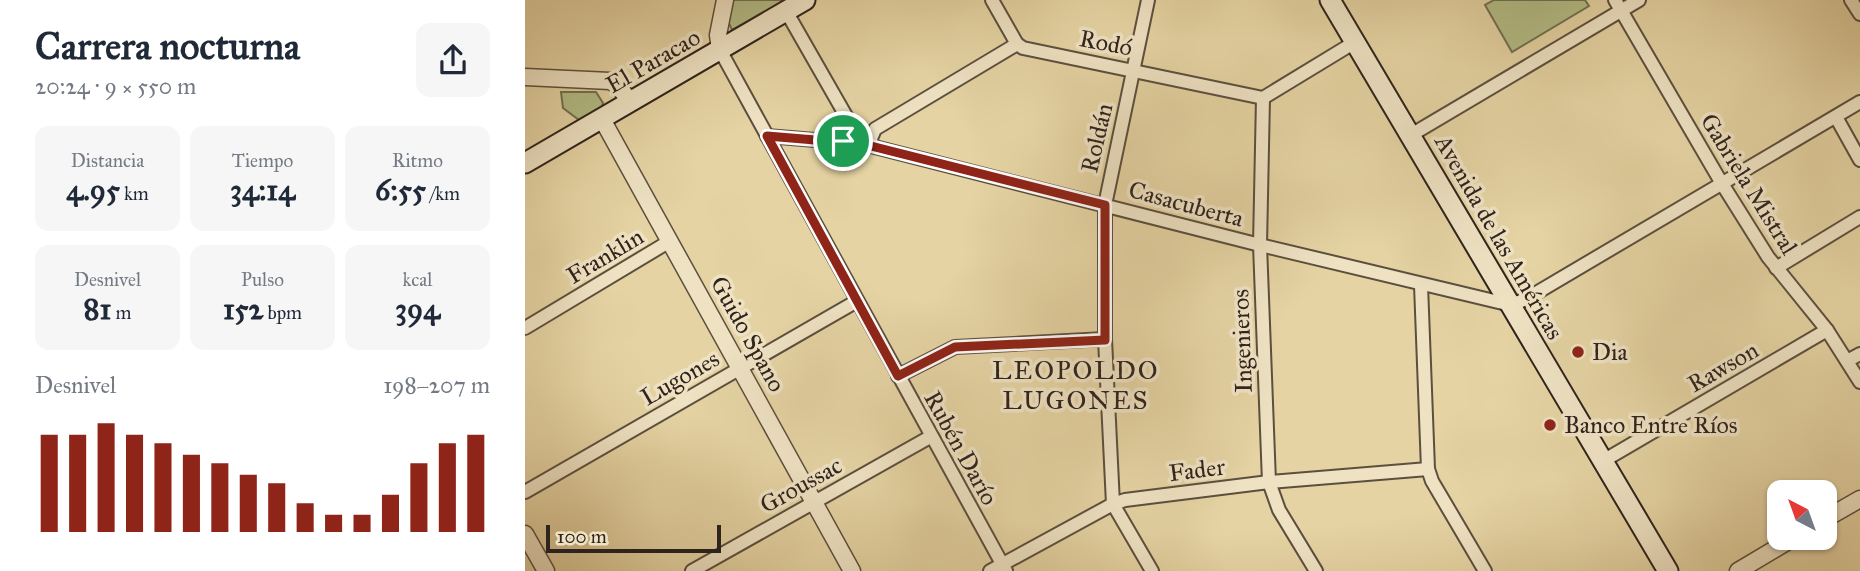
<!DOCTYPE html>
<html lang="es">
<head>
<meta charset="utf-8">
<style>
	body { margin:0; font-family:"IM FELL Great Primer",serif; background:#f6f6f7; color:#1f2937; height:100vh; display:flex; flex-direction:column; font-size:26px; white-space:nowrap }
	* { box-sizing:border-box; margin:0 }
	p { font-size:23px; color:#747a83 }
	.icon { flex:none; width:38px; height:38px; fill:none; stroke:currentColor; stroke-width:2; stroke-linecap:round; stroke-linejoin:round }
	.map { position:relative; flex:1; overflow:hidden }
	.drawer { display:flex; flex-direction:column; background:#fff; width:525px }
	.drawer>* { flex:none }
	.needle { width:46px; rotate:319deg }
	.buttons { position:absolute; left:1242px; top:480px; display:grid; gap:14px }
	.buttons a { display:grid; place-items:center; width:70px; height:70px; border-radius:14px; background:#fff; box-shadow:0 2px 5px #0004; font-size:35px }
	.scale { position:absolute; left:21px; bottom:18px; width:175px; box-sizing:border-box; padding-left:7px; border:4px solid #2f231d; border-top:0; font-size:19px; line-height:24px; white-space:nowrap; color:#2f231d; -webkit-text-stroke:5px #eee2c3; paint-order:stroke }
	.pin { position:absolute; display:grid; place-items:center; width:60px; height:60px; color:#fff; margin:-30px; border:4px solid #fff; border-radius:50%; box-shadow:0 2px 7px #0007 }
	.round { display:grid; place-items:center; flex:none; width:74px; height:74px; border-radius:14px; background:#f6f6f7 }
	.summary { display:flex; align-items:center; justify-content:space-between; height:119px; padding:0 35px }
	h1 { font-size:38px; font-weight:800; line-height:52px }
	.figures { display:grid; grid-template-columns:repeat(3,1fr); gap:10px; height:119px; padding:7px 35px }
	.figures div { display:grid; align-content:center; border-radius:14px; background:#f6f6f7; text-align:center }
	.figures b { font-size:30px; font-weight:800 }
	.figures small { font-size:19px; font-weight:400 }
	.figures p { font-size:19px }
	.chart { height:196px; padding:14px 35px }
	.chart p { display:flex; justify-content:space-between }
	.chart svg { width:100%; height:126px; margin-top:7px; stroke:#8f2418; stroke-width:6 }
	main { display:flex; flex:1; min-height:0 }
	.map>svg:first-child { display:block }
</style>
</head>
<body>
<main>
<section class="drawer">
<div class="summary"><div><h1>Carrera nocturna</h1><p>20:24 · 9 × 550 m</p></div><a class="round"><svg class="icon" aria-label="share" viewBox="0 0 24 24"><path d="M12 15V3M7 8l5-5 5 5M5 13v7h14v-7"/></svg></a></div>
<div class="figures">
<div><p>Distancia</p><b>4.95<small> km</small></b></div>
<div><p>Tiempo</p><b>34:14</b></div>
<div><p>Ritmo</p><b>6:55<small> /km</small></b></div>
</div>
<div class="figures">
<div><p>Desnivel</p><b>81<small> m</small></b></div>
<div><p>Pulso</p><b>152<small> bpm</small></b></div>
<div><p>kcal</p><b>394</b></div>
</div>
<div class="chart"><p><span>Desnivel</span>198–207 m</p>
<svg viewBox="0 0 160 44" preserveAspectRatio="none"><path d="M5 44V10M15 44V10M25 44V6M35 44V10M45 44V13M55 44V17M65 44V20M75 44V24M85 44V27M95 44V34M105 44V38M115 44V38M125 44V31M135 44V20M145 44V13M155 44V10"/></svg>
</div>
</section>
<div class="map">
<svg width="1335" height="571" viewBox="0 0 1335 571">
	<rect width="100%" height="100%" fill="#e5d3a3"/>
	<filter id="stains"><feTurbulence type="fractalNoise" baseFrequency=".00286" numOctaves="4"/><feColorMatrix values="0 0 0 0 .2 0 0 0 0 .09 0 0 0 0 .02 0 0 0 .5 -.17"/></filter>
	<radialGradient id="worn" r=".72"><stop offset=".6" stop-color="#630" stop-opacity="0"/><stop offset="1" stop-color="#630" stop-opacity=".3"/></radialGradient>
	<!-- green -->
	<g fill="#b3bc86" stroke="#717052" stroke-width="2">
		<path d="M207 0H263L207 30 202 19Z"/>
		<path d="M969 0H1060L1064 6 987 52 960 5Z"/>
		<path d="M36 92H71L78 103 76 110 54 120 38 108Z"/>
	</g>
	<g fill="none" stroke-linecap="round" stroke-linejoin="round">
		<!-- minor casing -->
		<g stroke="#5c4f3e" stroke-width="16">
			<g id="minor">
				<path d="M467 0 492 44"/>
				<path d="M623 0 580 205V339L588 504 627 571"/>
				<path d="M1090 0 1196 182 1243 257 1302 330 1335 382"/>
				<path d="M1326 0 1335 14"/>
				<path d="M261 11 321 116 323 122 318 141"/>
				<path d="M492 44 498 48 738 98 830 42"/>
				<path d="M195 50 481 571"/>
				<path d="M738 98 735 245 744 482 754 510 791 571"/>
				<path d="M1311 117 1335 160"/>
				<path d="M886 135 1114 0"/>
				<path d="M242 136 338 144 735 245 986 305 1001 299 1335 102"/>
				<path d="M343 146 350 129 492 44"/>
				<path d="M1251 268 1335 217"/>
				<path d="M896 285 903 469 907 481 960 571"/>
				<path d="M0 328 145 241"/>
				<path d="M1322 361 1335 354"/>
				<path d="M373 376 430 347 580 339"/>
				<path d="M1078 461 1302 330"/>
				<path d="M0 492 332 301"/>
				<path d="M167 571 405 437"/>
				<path d="M465 571 588 504 600 500 744 482 903 469"/>
			</g>
		</g>
		<!-- tertiary casing -->
		<g stroke="#5c4f3e" stroke-width="19">
			<g id="tertiary">
				<path d="M195 50 193 35 200 0"/>
				<path d="M0 77 85 81 92 85 106 102"/>
				<path d="M77 119 327 571"/>
				<path d="M1300 519 1335 499"/>
				<path d="M0 534 21 571"/>
				<path d="M1213 571 1270 537"/>
			</g>
		</g>
		<!-- secondary casing -->
		<g stroke="#2f231d" stroke-width="23">
			<g id="secondary">
				<path d="M805 0 1143 571"/>
				<path d="M0 163 280 0"/>
			</g>
		</g>
		<!-- minor -->
		<use href="#minor" stroke="#eee2c3" stroke-width="12"/>
		<!-- tertiary -->
		<use href="#tertiary" stroke="#eee2c3" stroke-width="16"/>
		<!-- secondary -->
		<use href="#secondary" stroke="#eee2c3" stroke-width="19"/>
	</g>
	<g fill="none" stroke-linecap="round" stroke-linejoin="round">
		<!-- route casing -->
		<g stroke="#fff" stroke-width="14">
			<path id="route" d="M242 136 338 144 580 205V340L430 347 373 376Z"/>
		</g>
		<!-- route -->
		<use href="#route" stroke="#8f2418" stroke-width="9"/>
	</g>
	<!-- markers -->
	<g fill="#8f2418" stroke="#eee2c3" stroke-width="2.5">
		<circle cx="1053" cy="352" r="7"/>
		<circle cx="1025" cy="425" r="7"/>
	</g>
	<g text-anchor="middle" dominant-baseline="central" stroke-width="7" stroke-linejoin="round" paint-order="stroke">
		<!-- street labels -->
		<g font-size="24" fill="#2f231d" stroke="#eee2c3">
			<text transform="translate(581 43) rotate(11)">Rodó</text>
			<text transform="translate(128 61) rotate(-30)">El Paracao</text>
			<text transform="translate(572 138) rotate(-77)">Roldán</text>
			<text transform="translate(1224 184) rotate(58)">Gabriela Mistral</text>
			<text transform="translate(661 204) rotate(15)">Casacuberta</text>
			<text transform="translate(974 237) rotate(60)">Avenida de las Américas</text>
			<text transform="translate(80 256) rotate(-31)">Franklin</text>
			<text transform="translate(223 334) rotate(61)">Guido Spano</text>
			<text transform="translate(717 341) rotate(-92)">Ingenieros</text>
			<text transform="translate(1198 367) rotate(-30)">Rawson</text>
			<text transform="translate(155 378) rotate(-30)">Lugones</text>
			<text transform="translate(436 448) rotate(61)">Rubén Darío</text>
			<text transform="translate(672 470) rotate(-7)">Fader</text>
			<text transform="translate(276 485) rotate(-29)">Groussac</text>
		</g>
		<!-- poi labels -->
		<g font-size="24" fill="#2f231d" stroke="#eee2c3" text-anchor="start">
			<text x="1067" y="352">Dia</text>
			<text x="1039" y="425">Banco Entre Ríos</text>
		</g>
		<!-- neighbourhood labels -->
		<g font-size="26" letter-spacing="2" fill="#2f231d" stroke="#eee2c3">
			<text x="551" y="370">LEOPOLDO<tspan x="551" dy="30">LUGONES</tspan></text>
		</g>
	</g>
	<rect width="100%" height="100%" filter="url(#stains)"/>
	<rect width="100%" height="100%" fill="url(#worn)"/>
</svg>
<div class="buttons">
<a><svg class="needle" viewBox="-14 -14 28 28"><path d="M0-13l5 13h-10z" fill="#e53935"/><path d="M0 13l5-13h-10z" fill="#747a83"/></svg></a>
</div>
<div class="scale">100 m</div>
<div class="pin" style="left:318px;top:141px;background:#1e9e55"><svg class="icon" aria-label="arrive" viewBox="0 0 24 24"><path d="M6 21V4h12l-3 4 3 4H6"/></svg></div>
</div>
</main>
</body>
</html>
